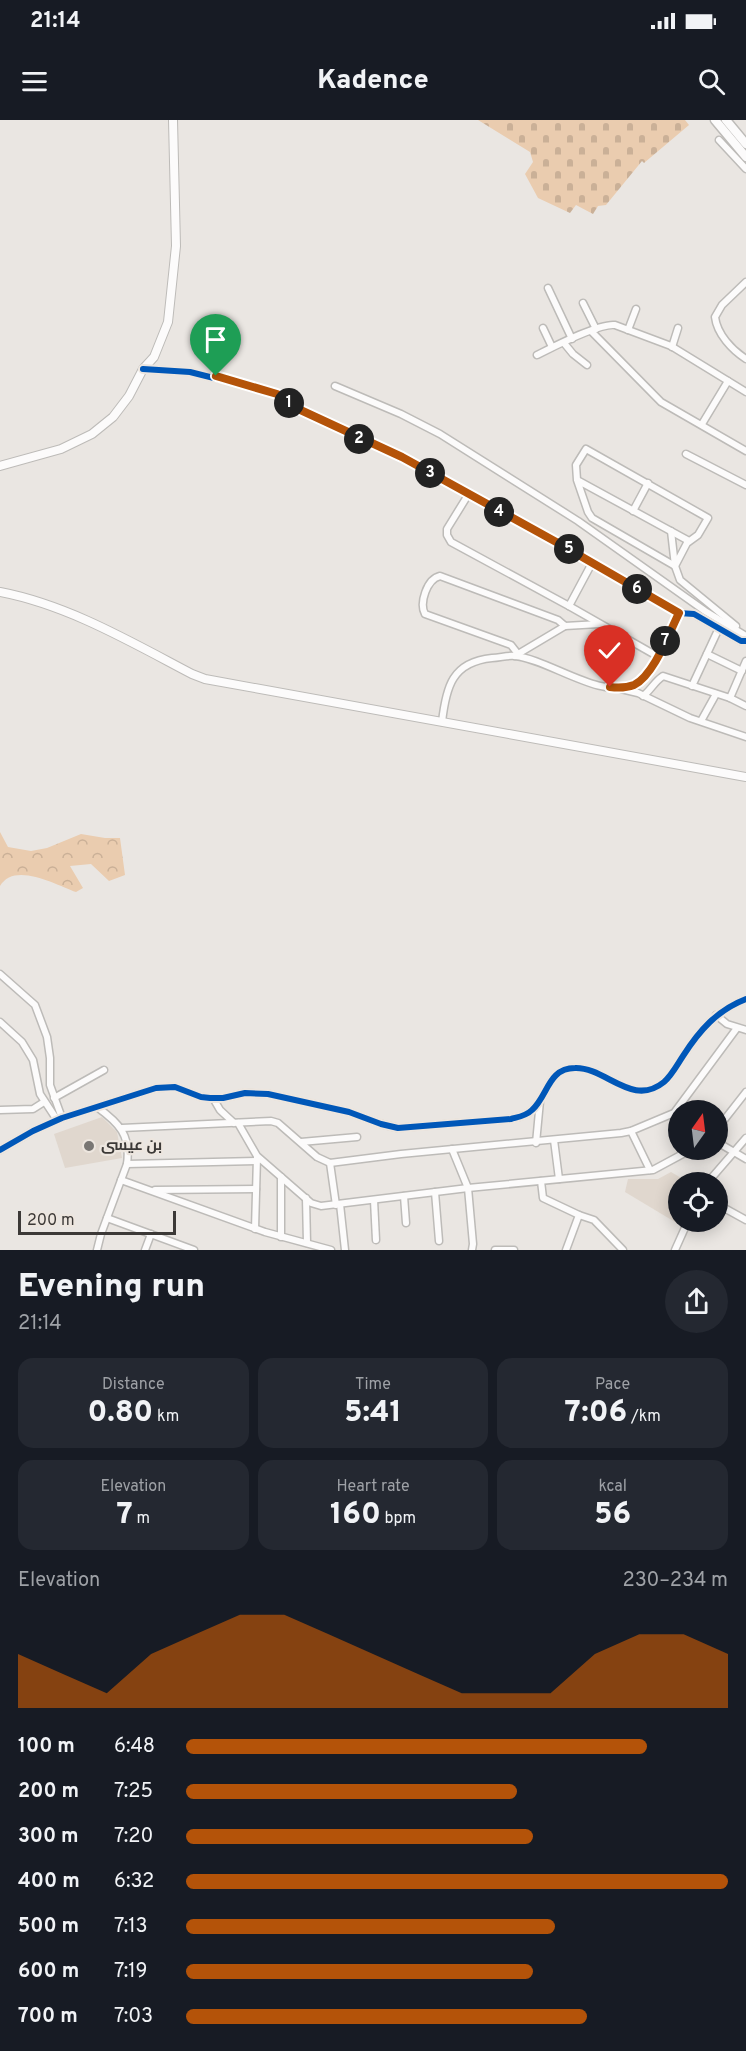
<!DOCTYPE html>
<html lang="en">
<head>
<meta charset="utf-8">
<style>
	body { margin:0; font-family:Overpass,Cairo,sans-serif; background:#242831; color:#f1f3f6; height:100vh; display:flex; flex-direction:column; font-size:22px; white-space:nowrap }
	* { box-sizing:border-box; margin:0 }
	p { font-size:20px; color:#9ea1a6 }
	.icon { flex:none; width:33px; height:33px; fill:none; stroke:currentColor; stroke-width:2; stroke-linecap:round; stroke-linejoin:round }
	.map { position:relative; height:1130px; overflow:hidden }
	.drawer { display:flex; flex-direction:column; background:#171b24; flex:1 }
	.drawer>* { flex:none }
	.needle { width:39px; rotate:14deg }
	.tools { position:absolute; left:668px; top:980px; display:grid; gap:12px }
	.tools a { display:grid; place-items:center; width:60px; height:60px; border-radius:50%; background:#171b24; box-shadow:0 3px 15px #0003; font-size:30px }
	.scale { position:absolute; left:18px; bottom:15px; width:158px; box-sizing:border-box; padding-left:6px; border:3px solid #3c3937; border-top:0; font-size:16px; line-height:21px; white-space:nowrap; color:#3c3937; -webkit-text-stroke:4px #ede6df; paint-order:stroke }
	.pin { position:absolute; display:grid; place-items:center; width:51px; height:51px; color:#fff; margin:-62px -26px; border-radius:50% 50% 50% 0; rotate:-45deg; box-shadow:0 0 6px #0007 }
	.pin .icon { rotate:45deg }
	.km { position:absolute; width:30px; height:30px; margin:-15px; border-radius:50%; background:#222; color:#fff; font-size:16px; line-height:30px; text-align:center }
	.round { display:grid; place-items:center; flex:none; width:63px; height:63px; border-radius:32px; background:#242831 }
	.head { display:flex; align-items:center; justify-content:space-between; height:102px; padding:0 18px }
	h1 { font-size:33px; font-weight:800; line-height:45px }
	.stats { display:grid; grid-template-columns:repeat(3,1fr); gap:9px; height:102px; padding:6px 18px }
	.stats div { display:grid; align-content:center; border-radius:15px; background:#242831; text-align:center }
	.stats b { font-size:30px; font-weight:800 }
	.stats small { font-size:16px; font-weight:400 }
	.stats p { font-size:16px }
	.chart { height:168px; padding:12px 18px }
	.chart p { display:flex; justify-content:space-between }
	.chart svg { width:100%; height:108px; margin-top:6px; fill:#b45309; opacity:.7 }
	ul { padding:0 18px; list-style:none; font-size:20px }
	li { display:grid; grid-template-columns:96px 72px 1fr; align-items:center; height:45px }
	li i { height:15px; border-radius:8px; background:#b45309 }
	.status { display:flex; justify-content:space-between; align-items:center; height:42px; padding:0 30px; background:#171b24; direction:ltr }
	.status svg { height:16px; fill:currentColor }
	header { display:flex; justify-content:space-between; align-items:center; height:78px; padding:0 18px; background:#171b24; font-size:27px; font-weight:800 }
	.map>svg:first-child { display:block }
</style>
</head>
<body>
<div class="status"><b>21:14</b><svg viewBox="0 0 49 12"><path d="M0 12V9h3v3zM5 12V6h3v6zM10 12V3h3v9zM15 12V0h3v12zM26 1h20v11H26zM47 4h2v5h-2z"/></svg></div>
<header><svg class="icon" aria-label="menu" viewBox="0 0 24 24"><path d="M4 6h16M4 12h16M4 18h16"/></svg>Kadence<svg class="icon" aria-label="search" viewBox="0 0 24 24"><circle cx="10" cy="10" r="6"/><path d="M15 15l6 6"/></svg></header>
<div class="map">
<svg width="746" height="1130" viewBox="0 0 746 1130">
	<defs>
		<pattern id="forest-crowns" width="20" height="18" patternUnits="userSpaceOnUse" patternTransform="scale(1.5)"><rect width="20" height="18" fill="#eaccaf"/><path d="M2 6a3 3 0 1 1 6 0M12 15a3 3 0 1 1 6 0" fill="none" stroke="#cab097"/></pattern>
		<pattern id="cemetery-stones" width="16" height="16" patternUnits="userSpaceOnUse" patternTransform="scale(1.5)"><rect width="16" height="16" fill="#eaccaf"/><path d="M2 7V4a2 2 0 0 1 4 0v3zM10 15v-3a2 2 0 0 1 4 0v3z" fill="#cab097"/></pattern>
	</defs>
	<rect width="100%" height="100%" fill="#eae6e2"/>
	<!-- built -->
	<g fill="#e0d7ce">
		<path d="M102 997 117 1012 122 1038 65 1048 54 1014Z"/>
		<path d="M671 1052 688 1062H678V1101H682L680 1105 625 1072 628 1059H658Z"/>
	</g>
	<!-- forest -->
	<path fill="url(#forest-crowns)" d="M0 712 8 727 31 731 47 728 81 714 105 718H120L125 755 109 761 91 744 70 746 83 768 76 772C57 765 14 741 0 766Z"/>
	<!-- cemetery -->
	<path fill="url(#cemetery-stones)" d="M478 0H685L689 5 644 43 642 41 606 85 598 86 593 94 576 85 570 93 538 78 525 54 533 42 530 32Z"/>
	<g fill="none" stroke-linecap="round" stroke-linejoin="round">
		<!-- minor casing -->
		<g stroke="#bdbbb8" stroke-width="9">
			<g id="minor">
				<path d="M719 20 746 49"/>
				<path d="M746 162 722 185 715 197C717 214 732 230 746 239"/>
				<path d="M548 168 572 219"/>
				<path d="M583 183 596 209"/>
				<path d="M543 208 552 227"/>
				<path d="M628 210 636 189"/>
				<path d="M591 211 661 282 746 331"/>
				<path d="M564 223 573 234 587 245"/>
				<path d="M672 227 678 208"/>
				<path d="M537 235C553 227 599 203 615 205L671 226 746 272"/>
				<path d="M143 249 190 252 277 274 294 287 409 341 558 423 679 493 694 494 741 521H746"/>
				<path d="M335 266 401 294 440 314 578 401 705 491 746 516"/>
				<path d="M702 304 728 261"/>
				<path d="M686 334 746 365"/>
				<path d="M577 360 588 392 592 398 675 446 687 423 698 415 708 398 586 329 576 345 577 360 689 421"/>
				<path d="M468 375 447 409V415L451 422 569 486 657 536"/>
				<path d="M633 391 648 363"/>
				<path d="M671 411 675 446 680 460 736 506"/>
				<path d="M569 486 592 443"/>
				<path d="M518 534 565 506"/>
				<path d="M707 534 742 551"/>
				<path d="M515 536 518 534 511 525 425 494C419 483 427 459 440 456L558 500 565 506 599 504"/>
				<path d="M692 566 719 508"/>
				<path d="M621 569 638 573 690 598 746 617"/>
				<path d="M643 576C651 570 654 562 663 556L730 578 746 586"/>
				<path d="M730 578 746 541"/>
				<path d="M701 601 716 574"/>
				<path d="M442 602C446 567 452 542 492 538 500 538 507 535 515 536 548 539 601 580 633 565 654 555 669 513 679 493"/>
				<path d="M0 854 35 885 47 917 50 938V965L62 998"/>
				<path d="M716 895 727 904 746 910"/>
				<path d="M0 902 22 922 33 940 40 974 57 1000"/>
				<path d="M54 978 104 950"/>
				<path d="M213 978 220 990 234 1003"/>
				<path d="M97 987C119 1003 131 1015 127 1044L101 1114 97 1130"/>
				<path d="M0 990 33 989 44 982"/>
				<path d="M238 1003 257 1036 311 1083 321 1086 468 1068 653 1050 692 1029"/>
				<path d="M122 1008 271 1001 278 1003 317 1037 330 1043 401 1034 621 1013 631 1011 674 993 737 908"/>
				<path d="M717 1009 746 972"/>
				<path d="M631 1011 650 1050"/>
				<path d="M554 1020 559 1059"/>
				<path d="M301 1022 357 1017"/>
				<path d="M717 1022 746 1039"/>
				<path d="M536 1023 540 981"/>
				<path d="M452 1029 468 1068 473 1124 472 1130"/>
				<path d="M0 1030 33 1011 62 998 156 968 175 967 201 977 210 978H223L245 973 268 974 349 992 381 1004 398 1008 511 999C518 997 526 996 532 990 548 976 548 948 575 948 606 947 632 988 664 962 672 955 677 945 683 936 699 911 717 890 746 879"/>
				<path d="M330 1043 336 1085"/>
				<path d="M127 1044 257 1041"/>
				<path d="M121 1060 265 1112 331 1130"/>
				<path d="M541 1061 543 1078 579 1095 594 1100 623 1130"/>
				<path d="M708 1062 746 1018"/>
				<path d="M155 1070 256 1069"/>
				<path d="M435 1072 439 1121"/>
				<path d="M404 1076 406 1103"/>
				<path d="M306 1078 307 1123"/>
				<path d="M374 1080 376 1120"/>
				<path d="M340 1084 345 1130"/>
				<path d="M717 1084 746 1100"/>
				<path d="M107 1098 194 1130"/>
				<path d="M255 1109 257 1037"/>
				<path d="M281 1117V1057"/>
				<path d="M145 1130 151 1114"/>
				<path d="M495 1130H514"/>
				<path d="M566 1130 579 1095"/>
				<path d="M675 1130 688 1101"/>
			</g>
		</g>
		<!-- major casing -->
		<g stroke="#bdbbb8" stroke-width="10">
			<g id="major">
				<path d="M0 346 61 329 92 314 113 297 129 276 143 249 154 237 168 202 176 126 173 0"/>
				<path d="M0 472C68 485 131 522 192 554L205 559 746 657"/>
			</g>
		</g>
		<!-- highway casing -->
		<g stroke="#bdbbb8" stroke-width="11">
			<g id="highway">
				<path d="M715 0 746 37"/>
				<path d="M726 0 746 24"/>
			</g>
		</g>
		<!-- minor -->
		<use href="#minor" stroke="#fcfbfb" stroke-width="6"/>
		<!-- major -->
		<use href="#major" stroke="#fcfbfb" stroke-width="8"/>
		<!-- highway -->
		<use href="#highway" stroke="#fcfbfb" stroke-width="8"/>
		<!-- cycleway casing -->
		<g stroke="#ede6df" stroke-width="10">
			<g id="cycleway">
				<path d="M143 249 190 252 277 274 294 287 409 341 558 423 679 493 694 494 741 521H746"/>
				<path d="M0 1030 33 1011 62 998 156 968 175 967 201 977 210 978H223L245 973 268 974 349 992 381 1004 398 1008 511 999C518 997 526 996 532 990 548 976 548 948 575 948 606 947 632 988 664 962 672 955 677 945 683 936 699 911 717 890 746 879"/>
			</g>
		</g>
		<!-- cycleway -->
		<use href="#cycleway" stroke="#0057b8" stroke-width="6"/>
	</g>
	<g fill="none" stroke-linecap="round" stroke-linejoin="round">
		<!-- route casing -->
		<g stroke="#fff" stroke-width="12">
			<path id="route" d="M216 256 277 274 294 287 402 337 558 423 679 493C669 513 654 555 634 565 626 568 618 568 610 567"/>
		</g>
		<!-- route -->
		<use href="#route" stroke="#b45309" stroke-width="8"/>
	</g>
	<!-- markers -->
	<circle fill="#797673" stroke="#ede6df" stroke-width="2" cx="89" cy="1026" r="6"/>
	<g text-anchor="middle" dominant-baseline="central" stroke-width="4.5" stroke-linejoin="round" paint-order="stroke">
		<!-- poi labels -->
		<g font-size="15" font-weight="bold" fill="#3c3937" stroke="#ede6df" text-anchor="start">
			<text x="101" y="1026">بن عيسى</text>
		</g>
	</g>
</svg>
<div class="tools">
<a><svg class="needle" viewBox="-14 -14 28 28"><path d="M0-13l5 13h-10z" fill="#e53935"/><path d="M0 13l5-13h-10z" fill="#9ea1a6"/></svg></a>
<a><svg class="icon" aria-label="locate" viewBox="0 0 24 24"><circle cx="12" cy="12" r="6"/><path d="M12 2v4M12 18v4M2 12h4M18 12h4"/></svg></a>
</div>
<div class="scale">200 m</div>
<div class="pin" style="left:216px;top:256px;background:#1e9e55"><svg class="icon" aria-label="arrive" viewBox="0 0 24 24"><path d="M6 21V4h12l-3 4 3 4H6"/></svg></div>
<div class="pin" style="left:610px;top:567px;background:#d93025"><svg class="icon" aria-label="check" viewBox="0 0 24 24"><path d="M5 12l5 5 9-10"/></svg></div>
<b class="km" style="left:289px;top:283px">1</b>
<b class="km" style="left:359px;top:319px">2</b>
<b class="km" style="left:430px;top:353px">3</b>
<b class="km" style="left:499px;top:392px">4</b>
<b class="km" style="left:569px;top:429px">5</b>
<b class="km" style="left:637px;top:469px">6</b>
<b class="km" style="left:665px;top:521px">7</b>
</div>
<section class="drawer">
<div class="head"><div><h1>Evening run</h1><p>21:14</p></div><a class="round"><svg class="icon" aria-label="share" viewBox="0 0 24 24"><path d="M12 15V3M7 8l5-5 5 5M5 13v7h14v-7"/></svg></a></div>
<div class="stats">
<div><p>Distance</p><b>0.80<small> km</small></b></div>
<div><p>Time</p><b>5:41</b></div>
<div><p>Pace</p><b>7:06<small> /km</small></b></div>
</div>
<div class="stats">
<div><p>Elevation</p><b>7<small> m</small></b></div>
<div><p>Heart rate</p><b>160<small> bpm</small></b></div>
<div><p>kcal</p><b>56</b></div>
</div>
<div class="chart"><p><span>Elevation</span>230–234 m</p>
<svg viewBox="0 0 160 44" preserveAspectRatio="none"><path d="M0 44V22L10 30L20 38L30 22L40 14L50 6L60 6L70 14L80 22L90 30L100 38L110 38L120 38L130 22L140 14L150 14L160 22V44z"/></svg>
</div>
<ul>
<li><b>100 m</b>6:48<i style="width:85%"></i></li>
<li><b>200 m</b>7:25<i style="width:61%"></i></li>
<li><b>300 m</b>7:20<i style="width:64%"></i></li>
<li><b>400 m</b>6:32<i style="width:100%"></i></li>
<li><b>500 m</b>7:13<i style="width:68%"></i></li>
<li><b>600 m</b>7:19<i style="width:64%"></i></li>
<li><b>700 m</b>7:03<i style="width:74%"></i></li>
</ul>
</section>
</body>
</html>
